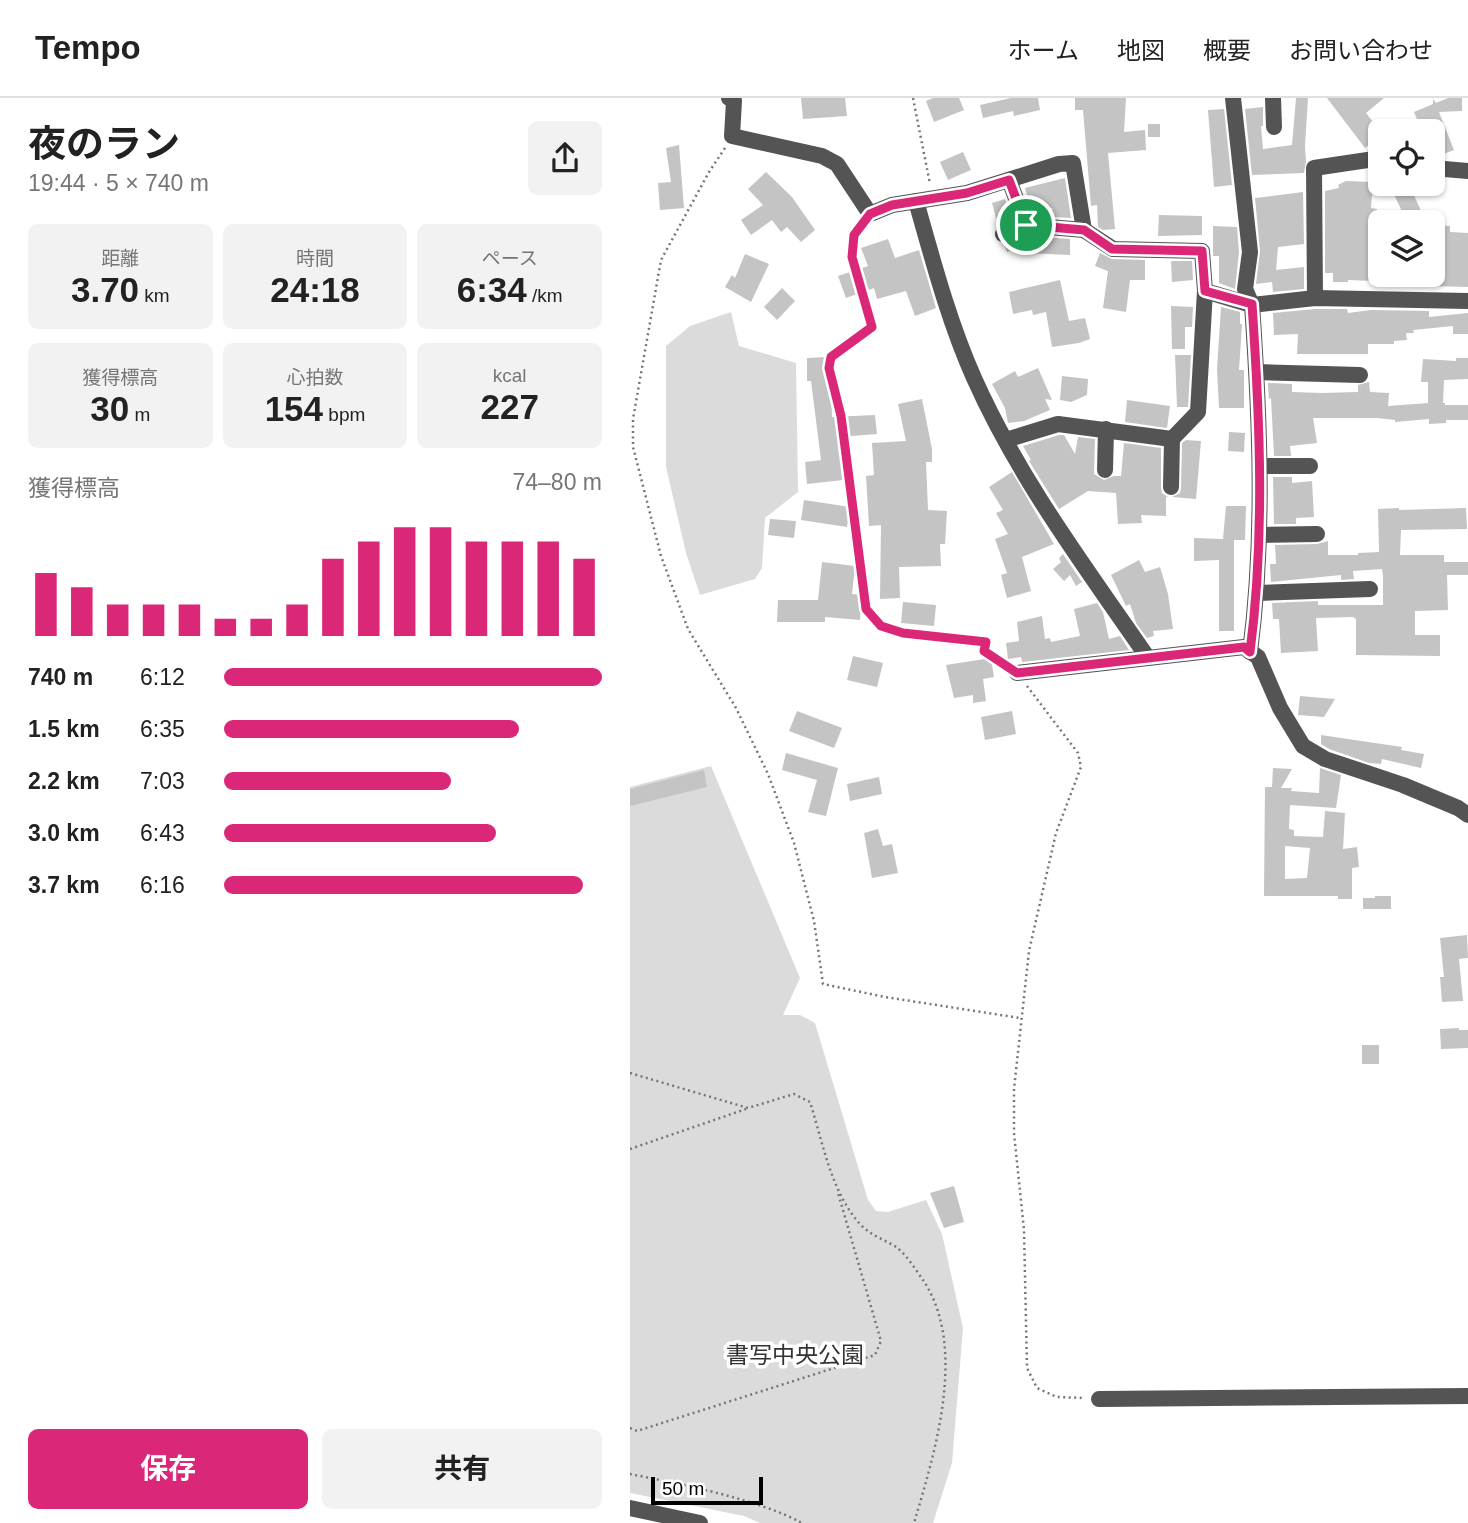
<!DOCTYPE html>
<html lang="ja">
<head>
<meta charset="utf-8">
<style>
	body { margin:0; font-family:Arial,"Noto Sans JP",sans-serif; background:#f2f2f2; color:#222; height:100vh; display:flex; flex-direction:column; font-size:26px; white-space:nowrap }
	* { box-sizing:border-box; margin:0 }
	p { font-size:23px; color:#767676 }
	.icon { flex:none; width:38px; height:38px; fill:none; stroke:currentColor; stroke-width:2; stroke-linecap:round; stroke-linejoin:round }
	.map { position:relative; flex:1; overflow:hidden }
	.sheet { display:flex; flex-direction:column; background:#fff; width:630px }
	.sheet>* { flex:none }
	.controls { position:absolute; left:738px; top:21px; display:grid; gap:14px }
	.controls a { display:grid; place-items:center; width:77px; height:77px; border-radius:10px; background:#fff; box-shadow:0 2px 5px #0004; font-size:35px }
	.scale { position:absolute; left:21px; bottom:18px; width:112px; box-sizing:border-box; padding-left:7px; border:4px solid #000; border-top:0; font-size:19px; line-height:24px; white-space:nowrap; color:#000; -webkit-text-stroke:5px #fff; paint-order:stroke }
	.pin { position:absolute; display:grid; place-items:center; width:60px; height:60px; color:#fff; margin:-30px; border:4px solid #fff; border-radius:50%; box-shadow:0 2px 7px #0007 }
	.round { display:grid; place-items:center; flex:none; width:74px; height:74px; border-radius:10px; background:#f2f2f2 }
	.overview { display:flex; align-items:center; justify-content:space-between; height:119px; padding:0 28px }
	h1 { font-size:38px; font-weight:700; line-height:52px }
	.stats { display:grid; grid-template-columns:repeat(3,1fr); gap:10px; height:119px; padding:7px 28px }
	.stats div { display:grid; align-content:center; border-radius:10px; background:#f2f2f2; text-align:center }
	.stats b { font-size:35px; font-weight:700 }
	.stats small { font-size:19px; font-weight:400 }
	.stats p { font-size:19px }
	.chart { height:196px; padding:14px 28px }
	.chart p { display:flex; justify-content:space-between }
	.chart svg { width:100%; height:126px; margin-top:7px; stroke:#db2777; stroke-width:6 }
	.primary-button { display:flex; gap:14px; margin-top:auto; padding:14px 28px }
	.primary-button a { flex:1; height:80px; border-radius:10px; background:#db2777; color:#fff; font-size:28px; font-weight:700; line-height:80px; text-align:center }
	.primary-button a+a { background:#f2f2f2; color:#222 }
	ul { padding:0 28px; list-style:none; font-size:23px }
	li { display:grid; grid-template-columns:112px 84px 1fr; align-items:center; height:52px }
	li i { height:18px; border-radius:9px; background:#db2777 }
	header { display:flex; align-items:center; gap:42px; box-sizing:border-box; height:98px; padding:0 35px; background:#fff; border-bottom:2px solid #e0e0e0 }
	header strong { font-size:33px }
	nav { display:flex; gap:38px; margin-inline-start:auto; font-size:24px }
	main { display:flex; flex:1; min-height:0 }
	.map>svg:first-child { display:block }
</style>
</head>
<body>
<header>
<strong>Tempo</strong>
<nav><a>ホーム</a><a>地図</a><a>概要</a><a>お問い合わせ</a></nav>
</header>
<main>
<section class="sheet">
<div class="overview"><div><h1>夜のラン</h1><p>19:44 · 5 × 740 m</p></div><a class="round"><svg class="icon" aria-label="share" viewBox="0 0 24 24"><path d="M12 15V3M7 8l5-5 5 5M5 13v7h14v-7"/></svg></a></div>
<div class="stats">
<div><p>距離</p><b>3.70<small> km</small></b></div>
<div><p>時間</p><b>24:18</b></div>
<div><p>ペース</p><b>6:34<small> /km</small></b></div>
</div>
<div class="stats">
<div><p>獲得標高</p><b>30<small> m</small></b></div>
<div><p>心拍数</p><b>154<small> bpm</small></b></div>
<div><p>kcal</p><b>227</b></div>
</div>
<div class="chart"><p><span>獲得標高</span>74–80 m</p>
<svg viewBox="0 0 160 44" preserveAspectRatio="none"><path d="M5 44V22M15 44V27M25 44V33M35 44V33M45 44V33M55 44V38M65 44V38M75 44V33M85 44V17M95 44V11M105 44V6M115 44V6M125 44V11M135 44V11M145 44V11M155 44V17"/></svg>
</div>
<ul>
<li><b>740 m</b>6:12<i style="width:100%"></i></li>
<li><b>1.5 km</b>6:35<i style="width:78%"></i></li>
<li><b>2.2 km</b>7:03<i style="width:60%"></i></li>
<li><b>3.0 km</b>6:43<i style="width:72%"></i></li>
<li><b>3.7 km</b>6:16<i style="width:95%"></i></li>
</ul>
<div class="primary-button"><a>保存</a><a>共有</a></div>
</section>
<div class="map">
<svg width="838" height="1425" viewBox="0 0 838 1425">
	<rect width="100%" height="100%" fill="#fff"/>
	<!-- green -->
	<g fill="#dbdbdb">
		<path d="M101 214 109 248 166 265 168 394 135 420 132 470 125 481 70 497 56 455 36 369V248L60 228Z"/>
		<path d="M81 668 170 880 153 917H170L185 925 238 1102 246 1113 258 1114 296 1102 312 1136 333 1230 322 1365 303 1425H130L114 1418 0 1395V689Z"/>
	</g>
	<!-- building -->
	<g fill="#c4c4c4" fill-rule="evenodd">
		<path d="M171 0H215L217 18 173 21Z"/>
		<path d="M303 0H329L334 12 304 24 296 3Z"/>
		<path d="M381 0H408L410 12 384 18 383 13 353 20 350 7Z"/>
		<path d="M445 0H496L494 34 515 32 516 52 478 55 485 131 473 132 468 129 467 107 461 108 453 12H445Z"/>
		<path d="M666 0H678L675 48 676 63 674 75 622 77 615 11 633 9V28H631L633 51 662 47Z"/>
		<path d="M697 0H754L736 15 751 34V38L735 50Z"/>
		<path d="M818 0H832V13L809 14 824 52 803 60V33H792L784 14 803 6V1L806 5Z"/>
		<path d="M594 11 602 87 584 89 578 12Z"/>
		<rect x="518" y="26" width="12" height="13"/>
		<path d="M49 47 54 110 30 112 28 85 41 84 36 50Z"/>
		<path d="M333 54 341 72 318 82 310 64Z"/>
		<path d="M136 74 162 99 185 132 171 144 157 129 151 134 142 122 121 137 111 122 133 107 118 91Z"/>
		<path d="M435 80 441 120 423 119 422 110 402 114 395 90Z"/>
		<path d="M716 83 743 84 741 110 747 111 745 183 718 182V184H703V175H695V93L709 90 708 87Z"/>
		<path d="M759 86H779L796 124H777Z"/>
		<path d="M673 94 674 146 648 149 646 172 674 169V191L643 194 642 184 626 186 630 153 625 100Z"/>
		<path d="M375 101 381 118 366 120 362 105Z"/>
		<path d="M529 117 572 118V137L528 138Z"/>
		<path d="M803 127 820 128V134L838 135V189L800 188 799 177H803Z"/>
		<path d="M583 128 607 129 609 154 605 191 589 185V158H583Z"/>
		<path d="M398 138 440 141V157L397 155 398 146 377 154 374 146Z"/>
		<path d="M258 141 265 160 289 152 306 210 285 218 276 193 247 201 244 190 216 200 208 178 238 168 231 150Z"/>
		<path d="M470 155 482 161 515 162V182H500L496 214 473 210 478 173 465 168Z"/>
		<path d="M115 156 139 166 121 204 95 189 102 177 105 180Z"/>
		<path d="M541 163H562L563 182 542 184Z"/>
		<path d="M430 182 439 223 455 220 460 241 449 245 422 249 416 214 403 217 402 212 383 216 379 194Z"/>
		<path d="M152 190 165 203 147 222 134 209Z"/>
		<path d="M541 208 563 209 562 229H555V251H542Z"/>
		<path d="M591 209 610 214V226H612L609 272H614V310H589L587 271Z"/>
		<path d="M685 211H717L718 215 741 212 799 213V219L838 215V236H823V228L783 232 784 235H776L777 242 764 243V246H738V256H667L668 236 644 237 643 215Z"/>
		<path d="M545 257H561L558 309H547Z"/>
		<path d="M196 259V286H201L202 319 245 317 247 336 209 339 213 382 177 386 175 364 191 362 181 283H177V260Z"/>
		<path d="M826 260H838V281L814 282 813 305H815V307H838V322H816V325L799 326V321L765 324V322L747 320H683L687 345 660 348 661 358H644L641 300 639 301 638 285 662 286V294L692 295 728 294V287L739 284 740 294 759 295 758 308 798 305V284H791L793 261 826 263Z"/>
		<path d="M408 270 422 302 415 301 420 312 394 323 378 325 375 310 362 286 385 273 388 279Z"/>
		<path d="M432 278 458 281 457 297 441 304 430 302Z"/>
		<path d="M292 301 302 351V364H296L298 412 317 413 315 446H310L311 468 269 469 270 500 250 501 251 427 239 428 236 378 244 377 242 345 276 343 268 306Z"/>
		<path d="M497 302 540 308 537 330 495 324Z"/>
		<path d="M599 334 615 335 614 354 598 353Z"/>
		<path d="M429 337H434L445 356 448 339 465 341 464 376 474 382 484 378H491L494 345 531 350V389L532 395 538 399H536V418L511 417 512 425 488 426 486 395 458 393 429 411 399 363 401 362 393 348Z"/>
		<path d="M556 342 571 343 566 401 542 399 550 395 551 390 552 345Z"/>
		<path d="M382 374 424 446 392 459 401 493 377 500 371 477 377 475 365 441 378 436 366 415 373 412 359 389Z"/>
		<path d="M643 379H662V385L682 383 684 419 666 420V426H644Z"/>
		<path d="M174 402 220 409 217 429 171 422Z"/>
		<path d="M596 408H616L615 442H604V533H589V462L564 463V440L593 441Z"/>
		<path d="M769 410V412L836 410 837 431 771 432 770 457H814V464H838V477H817L818 512 785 513V537H810V558L726 557V521L723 519 686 520 688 553 651 555 649 521H643L642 505 688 503V507H753V478L752 471 723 473 724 481 711 482V477L641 484 640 466H646L645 447 687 446 698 443V457H728V455L749 454 748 411Z"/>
		<path d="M140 421 166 423 164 440 138 437Z"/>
		<path d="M433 456 452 484 446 488 440 477 434 483 423 471 431 464 429 460Z"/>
		<path d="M509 462 515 474 530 469 538 496 543 531 523 533 524 538 517 540 506 525 500 506 496 508 481 477Z"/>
		<path d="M192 464 225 468 222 496 232 497 230 522 195 519V524H147L148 502H188Z"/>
		<path d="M273 504 306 507 304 528 271 525Z"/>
		<path d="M467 505 473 514 479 541 490 538 499 552 392 564 391 559 378 561 376 545 389 543 387 524 412 518 415 541 420 540 421 544 450 538 444 511Z"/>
		<path d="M223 558 253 565 247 589 217 582Z"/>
		<path d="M361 560 364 579 353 581 356 603 343 605V597L324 600 316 567Z"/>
		<path d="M670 598 705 601 694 619 668 617Z"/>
		<path d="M167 613 212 630 204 650 159 633Z"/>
		<path d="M382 613 386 636 355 642 351 619Z"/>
		<path d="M691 637 772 649 771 652 794 656 791 670 752 661 751 666 739 665 699 651 691 646Z"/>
		<path d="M156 655 208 670 196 718 178 714 187 682 152 672Z"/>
		<path d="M643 670 662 671 651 690H662L661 693 689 695 690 670 711 677 706 710 660 707 659 731 664 732V738L693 739 695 713 715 715 713 751 727 749 729 769 722 770V801H708V798H634L635 689H642ZM655 748 680 750 677 780 655 781Z"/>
		<path d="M74 672 77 689 0 708V691Z"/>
		<path d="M249 679 252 696 220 703 217 686Z"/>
		<path d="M248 731 253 748 262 746 268 775 242 780 234 735Z"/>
		<path d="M745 798H761V811H733V800H745Z"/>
		<path d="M837 837 838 860 829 861 833 903 812 904 810 879H814L810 840Z"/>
		<path d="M829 930V932H838V950L811 951 810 931Z"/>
		<rect x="732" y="947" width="17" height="19"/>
		<path d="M324 1088 334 1124 314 1130 300 1095Z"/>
	</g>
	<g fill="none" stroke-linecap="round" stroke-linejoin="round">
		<!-- path -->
		<g stroke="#767676" stroke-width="2.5" stroke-dasharray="2 3.5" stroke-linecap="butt">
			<path d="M283 0 300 86"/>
			<path d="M95 50 79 74 31 162 3 321V349L31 458 58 531 106 610 138 676 164 745 184 823 193 886 255 899 390 920"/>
			<path d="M231 127 224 137 222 159 242 229 201 259 199 270 211 318 236 511 251 529 273 535 356 544 354 553 375 567"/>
			<path d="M397 588 448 655 451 669 426 735 399 853 384 991V1035L394 1132 397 1270 407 1290 427 1299 455 1300"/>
			<path d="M0 975 118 1010 164 996 180 1004C193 1045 201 1094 230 1126 241 1138 254 1141 266 1149 276 1156 286 1172 293 1182 338 1249 305 1354 284 1425"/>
			<path d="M0 1051 116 1011"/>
			<path d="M0 1330 7 1333 245 1257 251 1243 208 1095"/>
			<path d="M0 1376C50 1386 128 1401 172 1425"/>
		</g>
		<!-- minor -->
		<g stroke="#545454" stroke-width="16">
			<path d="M99 0 104 3 102 38 192 58 207 66 240 116 262 107 337 95 429 66 443 65 454 132 483 151 572 153 575 193 568 314 542 341 541 389"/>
			<path d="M603 0 620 154 615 191 622 207C630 322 635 439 620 554"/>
			<path d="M643 0 644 29"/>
			<path d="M803 70 838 73"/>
			<path d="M379 82 396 127"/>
			<path d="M286 103C303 163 319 224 344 280 389 381 456 470 518 560"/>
			<path d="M373 136 396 127 454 132"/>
			<path d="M575 193 622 207 685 200 838 203"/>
			<path d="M685 200 684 70 751 60"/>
			<path d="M627 274 730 277"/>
			<path d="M376 342 428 326 542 341"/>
			<path d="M630 368H680"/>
			<path d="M475 372 476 331"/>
			<path d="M629 437 687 436"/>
			<path d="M628 495 740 491"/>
			<path d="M387 575 614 549 628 559 650 610 673 648 695 661 773 687 828 710 838 717"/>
			<path d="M469 1301 838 1298"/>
			<path d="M0 1410 70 1425"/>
		</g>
	</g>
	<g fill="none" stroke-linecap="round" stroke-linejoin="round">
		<!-- route casing -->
		<g stroke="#fff" stroke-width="14">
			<path id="route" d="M379 82 396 127 454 132 482 151 572 153 575 193 622 206C630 322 635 439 620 554L614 549 387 575 354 553 356 544 273 535 251 528 236 511 211 318 199 270 201 259 242 229 222 159 224 137 240 116 262 107 337 95Z"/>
		</g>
		<!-- route -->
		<use href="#route" stroke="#db2777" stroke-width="9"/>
	</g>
	<g text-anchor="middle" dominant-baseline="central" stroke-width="7" stroke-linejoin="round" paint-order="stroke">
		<!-- park labels -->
		<g font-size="23" fill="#323232" stroke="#fff">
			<text x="165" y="1257">書写中央公園</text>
		</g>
	</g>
</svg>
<div class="controls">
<a><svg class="icon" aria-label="locate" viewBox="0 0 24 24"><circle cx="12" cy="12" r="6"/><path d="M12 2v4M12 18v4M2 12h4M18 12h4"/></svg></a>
<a><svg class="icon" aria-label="layers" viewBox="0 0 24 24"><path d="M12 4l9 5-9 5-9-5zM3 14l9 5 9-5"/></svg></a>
</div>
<div class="scale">50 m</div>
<div class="pin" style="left:396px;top:127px;background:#1e9e55"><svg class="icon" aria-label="arrive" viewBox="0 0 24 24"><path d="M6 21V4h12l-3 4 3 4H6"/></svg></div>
</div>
</main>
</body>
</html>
